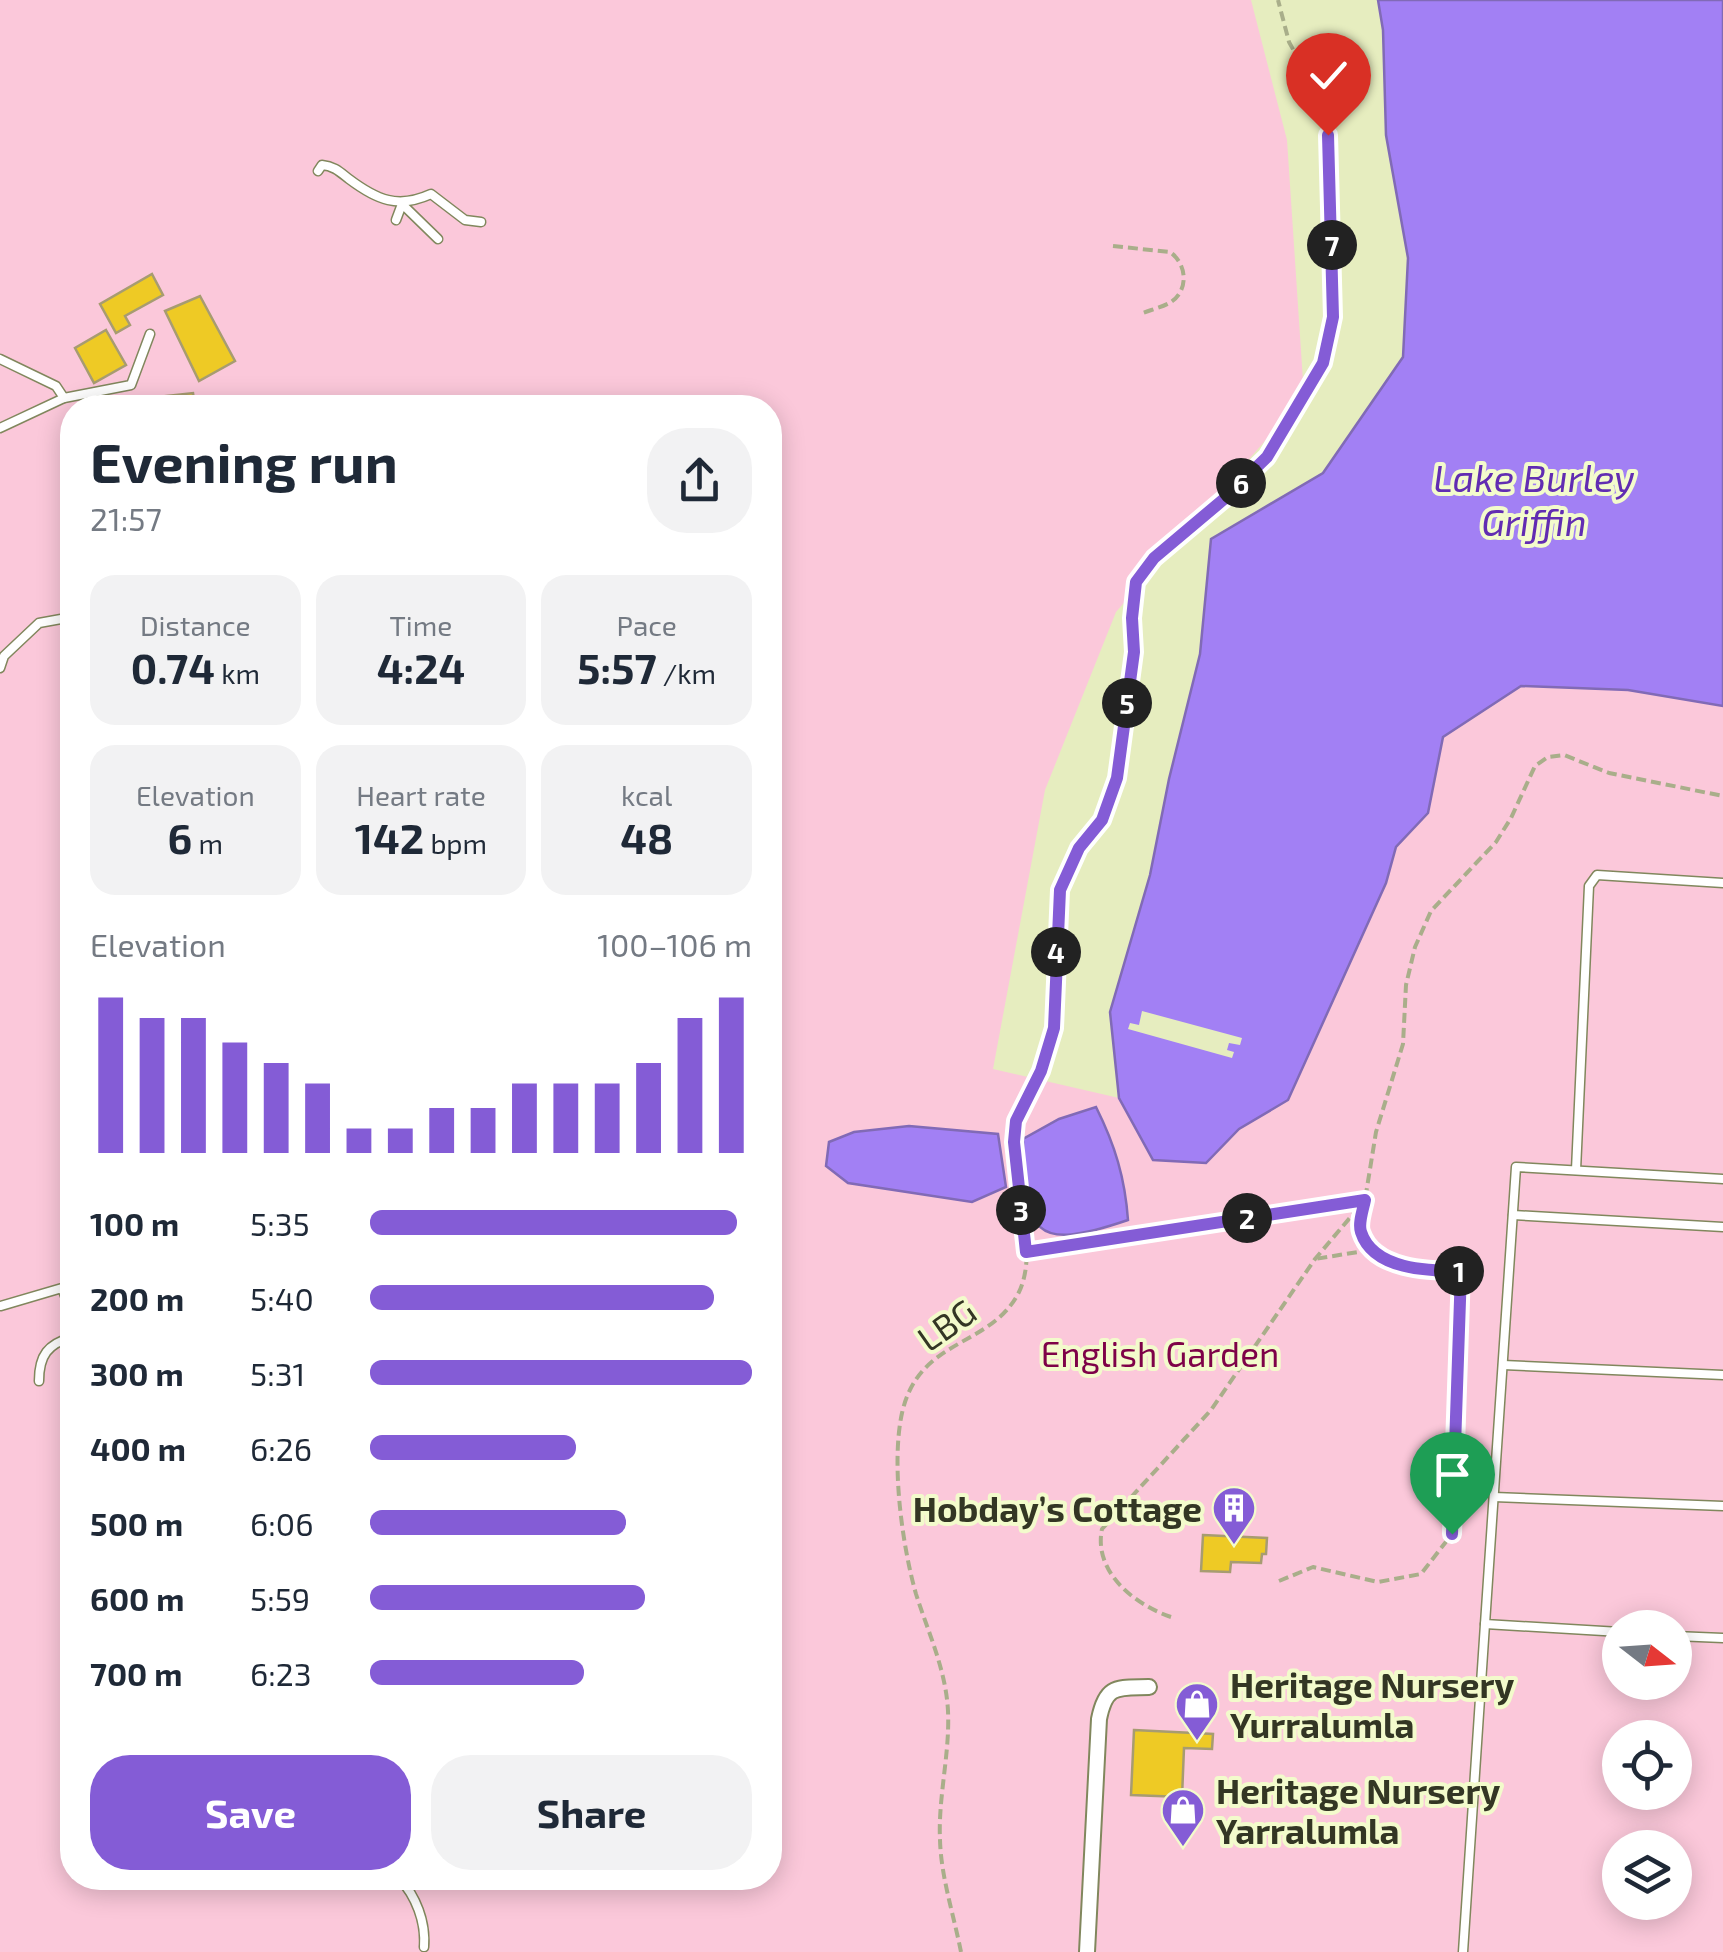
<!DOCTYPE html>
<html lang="en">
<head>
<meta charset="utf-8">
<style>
	body { margin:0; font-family:"Exo 2",sans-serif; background:#f2f2f3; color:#1f2937; height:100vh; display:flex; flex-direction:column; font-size:38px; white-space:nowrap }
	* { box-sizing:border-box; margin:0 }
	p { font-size:32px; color:#747a83 }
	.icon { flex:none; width:55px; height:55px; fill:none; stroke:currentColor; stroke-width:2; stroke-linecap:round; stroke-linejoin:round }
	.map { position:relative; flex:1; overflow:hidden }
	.side { position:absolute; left:60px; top:395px; width:722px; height:1495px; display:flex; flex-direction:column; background:#fff; border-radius:40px; box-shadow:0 5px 25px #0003 }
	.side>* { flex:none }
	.needle { width:65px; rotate:107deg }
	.fabs { position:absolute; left:1602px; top:1610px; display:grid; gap:20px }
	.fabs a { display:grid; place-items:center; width:90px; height:90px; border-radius:50%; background:#fff; box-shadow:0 5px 25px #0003; font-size:50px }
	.pin { position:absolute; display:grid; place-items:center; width:85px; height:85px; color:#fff; margin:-102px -42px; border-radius:50% 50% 50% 0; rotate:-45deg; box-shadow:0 0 10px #0007 }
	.pin .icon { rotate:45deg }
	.km { position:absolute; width:50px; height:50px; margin:-25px; border-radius:50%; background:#222; color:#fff; font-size:28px; line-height:50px; text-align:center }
	.round { display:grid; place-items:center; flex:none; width:105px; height:105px; border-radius:40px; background:#f2f2f3 }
	.head { display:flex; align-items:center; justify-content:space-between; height:170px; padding:0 30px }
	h1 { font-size:55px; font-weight:700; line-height:75px }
	.stats { display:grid; grid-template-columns:repeat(3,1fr); gap:15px; height:170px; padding:10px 30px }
	.stats div { display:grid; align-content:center; border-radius:25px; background:#f2f2f3; text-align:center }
	.stats b { font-size:42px; font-weight:700 }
	.stats small { font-size:28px; font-weight:400 }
	.stats p { font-size:28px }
	.chart { height:280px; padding:20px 30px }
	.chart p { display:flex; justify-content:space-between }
	.chart svg { width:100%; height:180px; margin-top:10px; stroke:#845cd6; stroke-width:6 }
	.cta { display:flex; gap:20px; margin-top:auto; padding:20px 30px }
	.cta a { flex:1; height:115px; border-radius:40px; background:#845cd6; color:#fff; font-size:40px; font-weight:700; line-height:115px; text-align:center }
	.cta a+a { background:#f2f2f3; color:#1f2937 }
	ul { padding:0 30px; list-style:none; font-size:32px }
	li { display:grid; grid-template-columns:160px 120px 1fr; align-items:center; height:75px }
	li i { height:25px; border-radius:12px; background:#845cd6 }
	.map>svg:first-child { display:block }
</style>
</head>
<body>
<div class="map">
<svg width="1723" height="1952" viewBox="0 0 1723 1952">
	<rect width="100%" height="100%" fill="#e6edbf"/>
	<!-- green -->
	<path fill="#fbc8da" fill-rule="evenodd" d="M0 0H1251L1287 140 1304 396 1116 612 1045 790 993 1069 1119 1098 1153 1159 1206 1163 1239 1129 1288 1100 1386 883 1396 847 1428 813 1443 737 1521 686 1628 690 1723 706V1952H0ZM72 408H770V1878H72ZM1620 1628H1675V1682H1620ZM1620 1738H1675V1792H1620ZM1620 1848H1675V1902H1620Z"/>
	<!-- water -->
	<g fill="#a280f4" stroke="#816ab6" stroke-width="2.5">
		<path d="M1378 0H1723V706L1628 690 1521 686 1443 737 1428 813 1396 847 1386 883 1288 1100 1239 1129 1206 1163 1153 1160 1119 1098 1110 1012 1150 875 1169 779 1200 654 1211 539 1323 473 1403 357 1408 258 1386 135 1383 30Z"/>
		<path d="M1096 1107C1115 1145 1125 1178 1128 1220 1031 1253 1026 1233 1023 1139L1059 1119Z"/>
		<path d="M909 1126 998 1134 1006 1187 972 1202 848 1183 826 1166 829 1142 854 1132Z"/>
	</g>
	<!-- pier -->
	<path fill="#e6edbf" d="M1142 1011 1242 1038 1240 1045 1229 1043 1227 1050 1234 1052 1232 1058 1128 1029 1130 1023 1139 1025Z"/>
	<!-- building -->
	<g fill="#eeca25" stroke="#a79c71" stroke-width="2.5">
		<path d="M152 274 163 295 125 316 130 325 116 333 100 304Z"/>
		<path d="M200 296 235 361 199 381 165 311Z"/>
		<path d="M106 330 126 365 94 383 75 348Z"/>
		<path d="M193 393 195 408H148L147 398Z"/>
		<path d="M1203 1535 1267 1538 1266 1554H1262L1261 1563 1231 1562 1230 1572 1201 1571Z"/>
		<path d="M1134 1730 1213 1734 1212 1749 1184 1748 1182 1797 1131 1795Z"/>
	</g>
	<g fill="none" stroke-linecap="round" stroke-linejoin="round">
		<!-- lane casing -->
		<g stroke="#81875d" stroke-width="11">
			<g id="lane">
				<path d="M318 171 322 165C334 166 340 172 349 179 377 200 398 209 431 194L465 220 481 222"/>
				<path d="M396 220 402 204 438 239"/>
				<path d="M0 359 56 386 64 398"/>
				<path d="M0 428 64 398 131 385 150 334"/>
				<path d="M0 668 4 656 39 623 72 617"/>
				<path d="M1576 1170 1589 886 1597 875 1723 883"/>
				<path d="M1513 1215 1723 1227"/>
				<path d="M1 1306 62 1288 72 1314"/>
				<path d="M1503 1365 1723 1375"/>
				<path d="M39 1381C39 1355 48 1344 72 1337"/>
				<path d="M1494 1497 1723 1506"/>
				<path d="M1620 1632 1485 1624 1516 1167 1723 1179"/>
				<path d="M1675 1636 1723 1638"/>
				<path d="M399 1878C416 1896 426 1922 424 1947"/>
				<path d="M1463 1952 1485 1624"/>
			</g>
		</g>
		<!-- street casing -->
		<g stroke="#81875d" stroke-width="18">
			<path id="street" d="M1087 1952 1099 1719C1106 1684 1117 1688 1149 1687"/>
		</g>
		<!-- path -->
		<g stroke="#a9ae8a" stroke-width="4" stroke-dasharray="10 5" stroke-linecap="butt">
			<path d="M1113 246 1170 252C1186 263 1190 289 1171 302 1163 307 1150 310 1140 314"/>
			<path d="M1364 1205 1359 1229 1369 1248"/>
			<path d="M1026 1252 1365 1200 1376 1132 1403 1044 1406 985 1415 947 1431 911 1496 842 1511 818 1535 766 1548 757 1564 755 1609 773 1723 796"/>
			<path d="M1279 1581 1313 1567 1378 1582 1421 1574 1452 1534 1461 1271H1415L1370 1250 1315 1259"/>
			<path d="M1171 1617C1135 1605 1093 1572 1102 1529L1211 1410 1315 1259 1365 1200"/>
			<path d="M961 1952C954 1916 941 1877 940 1840 938 1797 950 1754 948 1711 946 1670 928 1632 916 1594 902 1545 891 1463 902 1413 919 1337 991 1348 1019 1292 1039 1250 1014 1187 1015 1142 1015 1103 1045 1068 1054 1028L1060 890 1079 848 1102 820 1117 778 1134 652 1132 618 1137 582 1154 557 1224 499 1267 457 1323 363 1333 317 1328 135 1310 80 1289 42 1278 0"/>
		</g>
		<!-- lane -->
		<use href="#lane" stroke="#fff" stroke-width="8"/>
		<!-- street -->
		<use href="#street" stroke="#fff" stroke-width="14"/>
	</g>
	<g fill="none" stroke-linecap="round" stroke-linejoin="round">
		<!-- route casing -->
		<g stroke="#fff" stroke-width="20">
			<path id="route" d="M1328 135 1333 317 1323 363 1267 457 1224 499 1154 558 1136 582 1132 618 1134 652 1117 778 1102 820 1079 848 1060 890 1054 1028 1041 1071 1016 1121 1014 1142 1026 1252 1365 1200C1363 1210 1358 1223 1361 1232 1373 1270 1429 1271 1461 1271L1452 1534"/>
		</g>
		<!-- route -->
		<use href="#route" stroke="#845cd6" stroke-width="12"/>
	</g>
	<!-- icons -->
	<defs>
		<g id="building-pin" transform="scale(2.25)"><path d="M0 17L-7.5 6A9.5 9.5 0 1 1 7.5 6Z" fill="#845cd6" stroke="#f3fbcc"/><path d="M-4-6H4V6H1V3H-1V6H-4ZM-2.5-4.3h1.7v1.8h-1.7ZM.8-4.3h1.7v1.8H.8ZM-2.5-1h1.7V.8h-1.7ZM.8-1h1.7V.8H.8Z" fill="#fff"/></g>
		<g id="shop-pin" transform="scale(2.25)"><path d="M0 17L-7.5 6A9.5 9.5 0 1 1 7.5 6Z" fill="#845cd6" stroke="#f3fbcc"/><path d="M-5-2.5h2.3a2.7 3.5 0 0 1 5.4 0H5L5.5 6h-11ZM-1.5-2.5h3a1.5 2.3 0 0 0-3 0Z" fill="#fff"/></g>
	</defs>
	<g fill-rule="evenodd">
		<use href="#building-pin" x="1234" y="1508"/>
		<use href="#shop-pin" x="1197" y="1704"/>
		<use href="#shop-pin" x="1183" y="1810"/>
	</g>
	<g text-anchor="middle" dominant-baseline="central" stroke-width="8" stroke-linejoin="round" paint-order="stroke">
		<!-- street labels -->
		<g font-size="35" fill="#333624" stroke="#f3fbcc">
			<text transform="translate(946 1324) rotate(-35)">LBG</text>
		</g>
		<!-- park labels -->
		<g font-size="35" fill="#7e0248" stroke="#f3fbcc">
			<text x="1160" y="1353">English Garden</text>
		</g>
		<!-- poi labels -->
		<g font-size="35" font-weight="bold" fill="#333624" stroke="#f3fbcc" text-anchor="start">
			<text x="1202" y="1508" text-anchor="end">Hobday’s Cottage</text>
			<text x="1230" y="1684">Heritage Nursery<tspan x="1230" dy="40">Yurralumla</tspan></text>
			<text x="1216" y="1790">Heritage Nursery<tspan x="1216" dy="40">Yarralumla</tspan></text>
		</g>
		<!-- water labels -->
		<g font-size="38" font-style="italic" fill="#612cb2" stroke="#f3fbcc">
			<text x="1534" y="477">Lake Burley<tspan x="1534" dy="44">Griffin</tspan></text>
		</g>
	</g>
</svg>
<div class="fabs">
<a><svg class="needle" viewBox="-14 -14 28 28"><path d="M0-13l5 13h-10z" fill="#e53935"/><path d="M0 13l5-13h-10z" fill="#747a83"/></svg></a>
<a><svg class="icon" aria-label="locate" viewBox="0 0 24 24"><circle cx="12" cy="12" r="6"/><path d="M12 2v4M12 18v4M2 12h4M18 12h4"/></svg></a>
<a><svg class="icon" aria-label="layers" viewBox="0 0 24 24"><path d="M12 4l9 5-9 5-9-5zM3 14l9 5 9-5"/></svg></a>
</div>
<div class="pin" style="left:1452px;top:1534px;background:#1e9e55"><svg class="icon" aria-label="arrive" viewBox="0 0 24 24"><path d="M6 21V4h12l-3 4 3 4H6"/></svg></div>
<div class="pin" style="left:1328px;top:135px;background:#d93025"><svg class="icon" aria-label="check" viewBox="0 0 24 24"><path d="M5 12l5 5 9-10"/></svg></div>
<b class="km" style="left:1459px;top:1271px">1</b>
<b class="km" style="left:1247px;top:1218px">2</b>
<b class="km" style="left:1021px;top:1210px">3</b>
<b class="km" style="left:1056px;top:952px">4</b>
<b class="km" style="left:1127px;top:703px">5</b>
<b class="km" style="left:1241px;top:483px">6</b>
<b class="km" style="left:1332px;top:245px">7</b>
<section class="side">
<div class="head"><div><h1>Evening run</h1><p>21:57</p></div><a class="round"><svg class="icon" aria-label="share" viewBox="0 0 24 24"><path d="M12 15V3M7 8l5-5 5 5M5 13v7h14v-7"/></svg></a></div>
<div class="stats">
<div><p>Distance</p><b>0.74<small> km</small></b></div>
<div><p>Time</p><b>4:24</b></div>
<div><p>Pace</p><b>5:57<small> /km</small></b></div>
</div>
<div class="stats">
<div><p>Elevation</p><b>6<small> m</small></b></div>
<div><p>Heart rate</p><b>142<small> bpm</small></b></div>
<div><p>kcal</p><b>48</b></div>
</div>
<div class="chart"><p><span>Elevation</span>100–106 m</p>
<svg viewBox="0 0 160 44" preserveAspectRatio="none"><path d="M5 44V6M15 44V11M25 44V11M35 44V17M45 44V22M55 44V27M65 44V38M75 44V38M85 44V33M95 44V33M105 44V27M115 44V27M125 44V27M135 44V22M145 44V11M155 44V6"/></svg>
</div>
<ul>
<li><b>100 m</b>5:35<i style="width:96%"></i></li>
<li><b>200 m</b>5:40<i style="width:90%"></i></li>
<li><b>300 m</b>5:31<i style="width:100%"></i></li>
<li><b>400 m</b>6:26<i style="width:54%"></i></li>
<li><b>500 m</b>6:06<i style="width:67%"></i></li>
<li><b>600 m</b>5:59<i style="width:72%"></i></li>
<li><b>700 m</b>6:23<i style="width:56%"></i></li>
</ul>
<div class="cta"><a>Save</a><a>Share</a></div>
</section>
</div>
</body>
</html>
